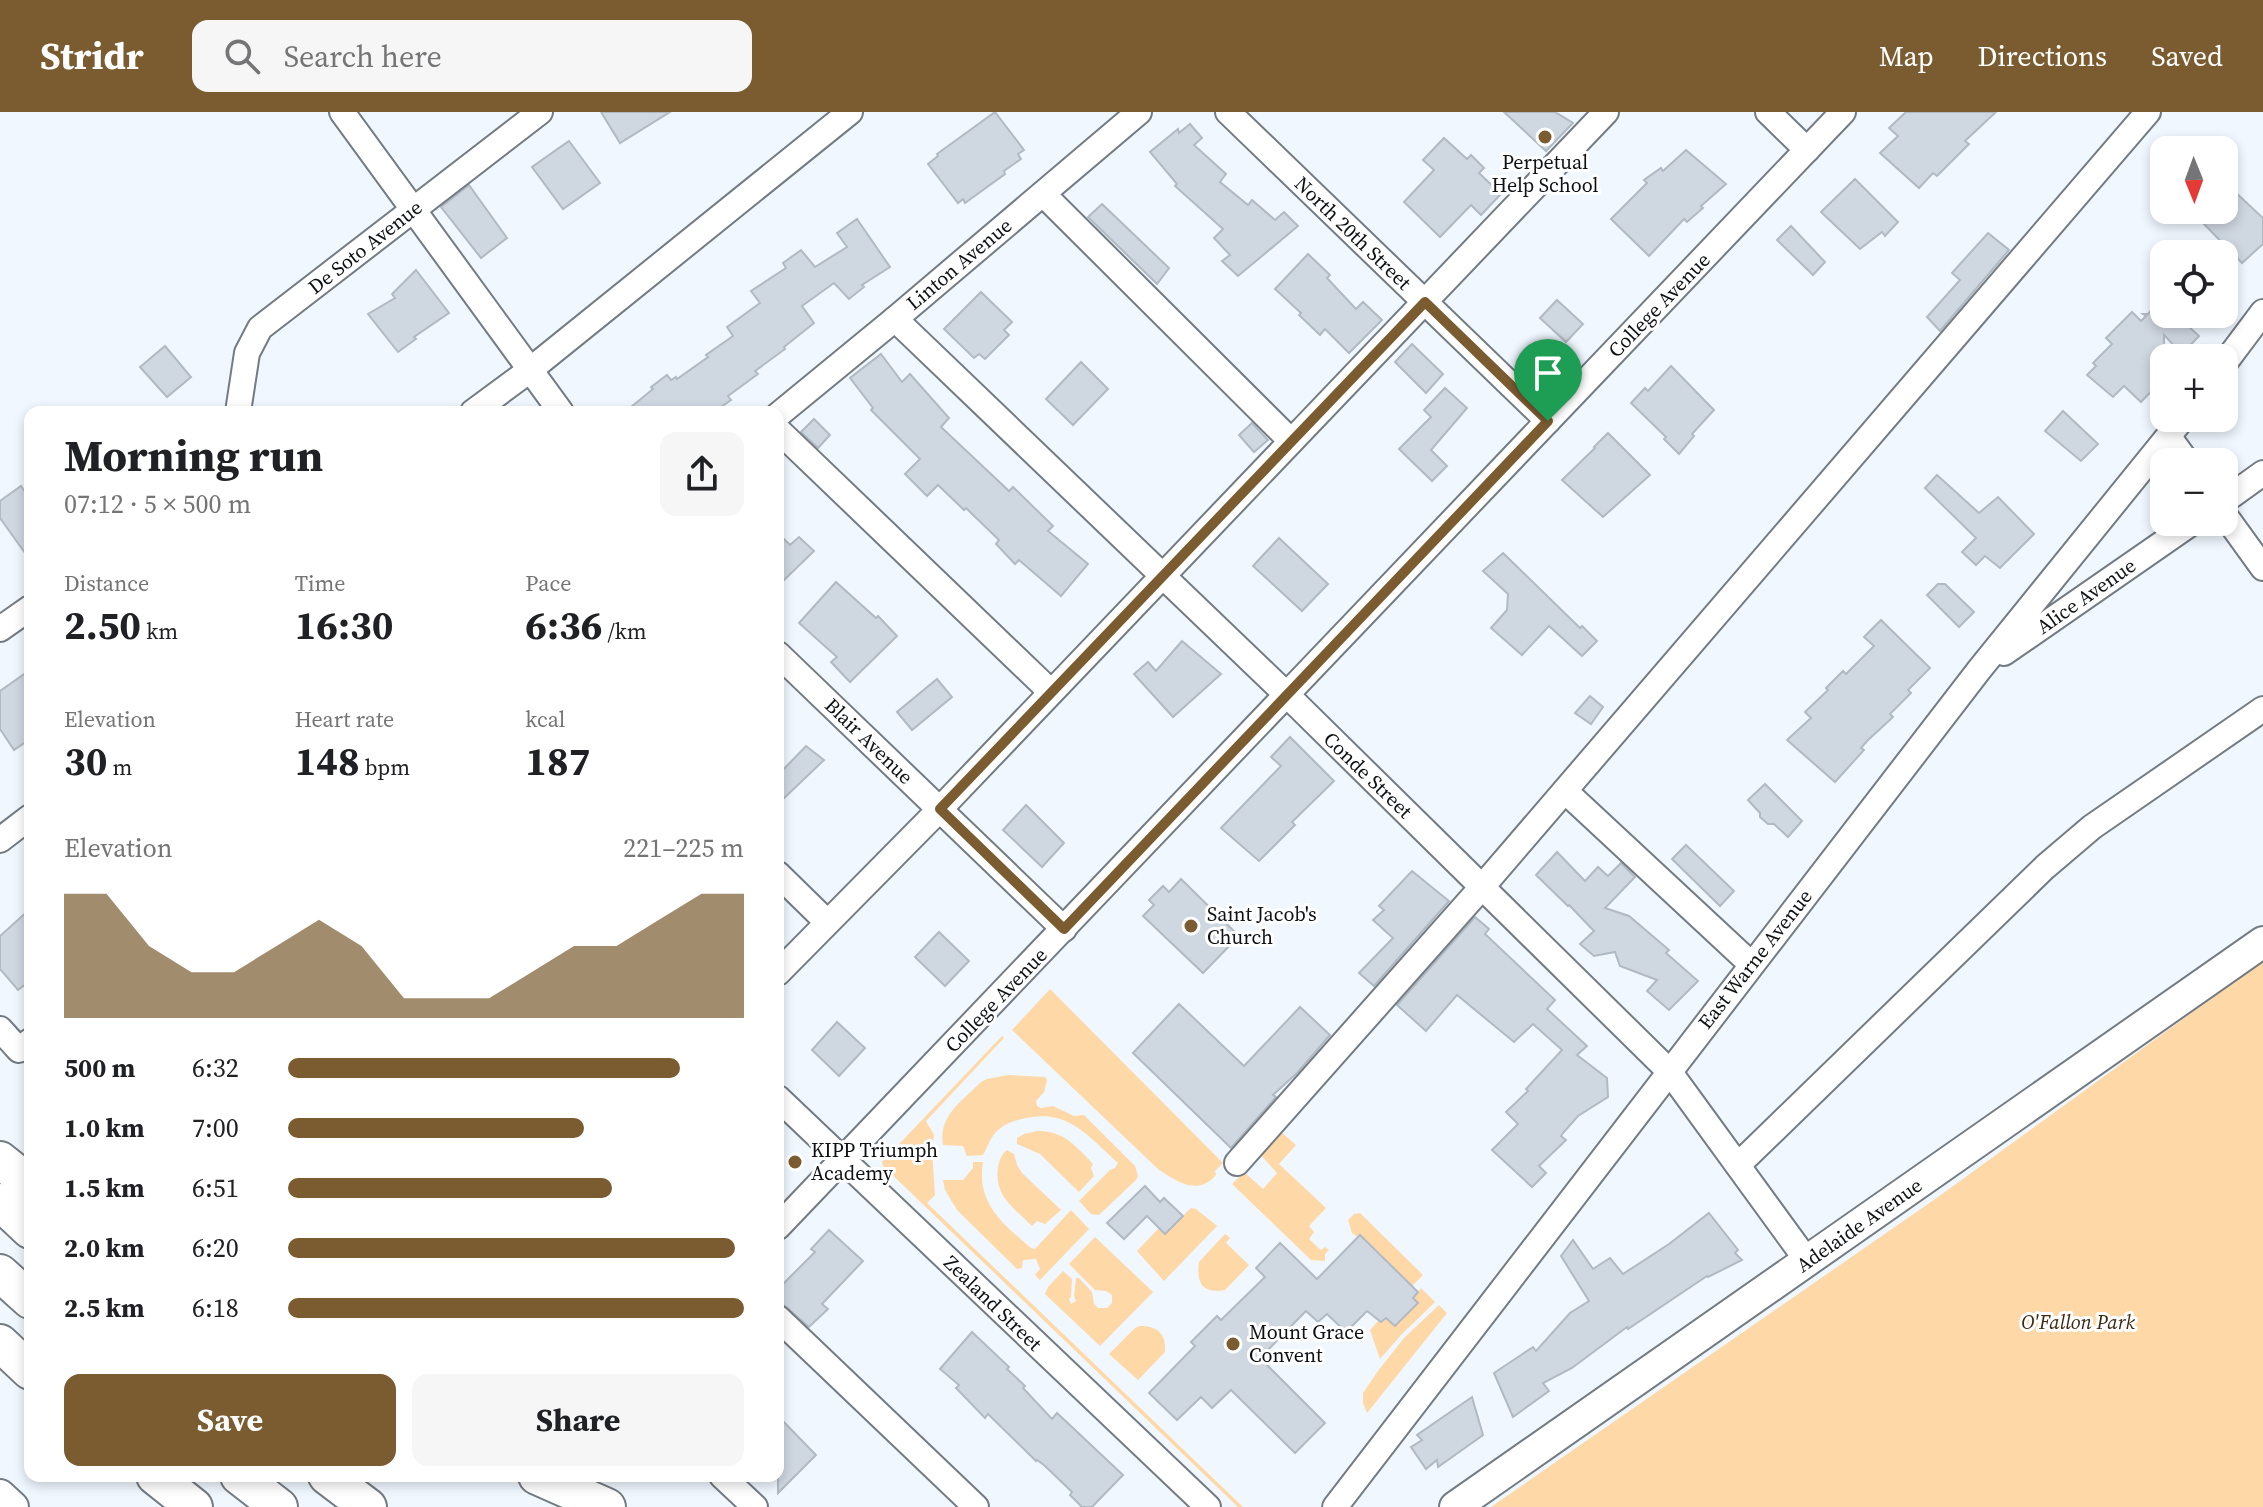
<!DOCTYPE html>
<html lang="en">
<head>
<meta charset="utf-8">
<style>
	body { margin:0; font-family:"Source Serif 4",serif; background:#f6f6f6; color:#202124; height:100vh; display:flex; flex-direction:column; font-size:30px; white-space:nowrap }
	* { box-sizing:border-box; margin:0 }
	p { font-size:26px; color:#757577 }
	.icon { flex:none; width:44px; height:44px; fill:none; stroke:currentColor; stroke-width:2; stroke-linecap:round; stroke-linejoin:round }
	.map { position:relative; flex:1; overflow:hidden }
	.drawer { position:absolute; left:24px; top:294px; width:760px; height:1076px; display:flex; flex-direction:column; background:#fff; border-radius:16px; box-shadow:0 4px 12px #0003 }
	.drawer>* { flex:none }
	.needle { width:52px; rotate:179deg }
	.tools { position:absolute; left:2150px; top:24px; display:grid; gap:16px }
	.tools a { display:grid; place-items:center; width:88px; height:88px; border-radius:16px; background:#fff; box-shadow:0 4px 12px #0003; font-size:40px }
	.pin { position:absolute; display:grid; place-items:center; width:68px; height:68px; color:#fff; margin:-82px -34px; border-radius:50% 50% 50% 0; rotate:-45deg; box-shadow:0 0 8px #0007 }
	.pin .icon { rotate:45deg }
	.round { display:grid; place-items:center; flex:none; width:84px; height:84px; border-radius:16px; background:#f6f6f6 }
	.headline { display:flex; align-items:center; justify-content:space-between; height:136px; padding:0 40px }
	h1 { font-size:44px; font-weight:700; line-height:60px }
	.figures { display:grid; grid-template-columns:repeat(3,1fr); gap:12px; height:136px; padding:8px 40px }
	.figures div { display:grid; align-content:center }
	.figures b { font-size:40px; font-weight:700 }
	.figures small { font-size:22px; font-weight:400 }
	.figures p { font-size:22px }
	.chart { height:224px; padding:16px 40px }
	.chart p { display:flex; justify-content:space-between }
	.chart svg { width:100%; height:144px; margin-top:8px; fill:#7b5c31; opacity:.7 }
	.primary-button { display:flex; gap:16px; margin-top:auto; padding:16px 40px }
	.primary-button a { flex:1; height:92px; border-radius:16px; background:#7b5c31; color:#fff; font-size:32px; font-weight:700; line-height:92px; text-align:center }
	.primary-button a+a { background:#f6f6f6; color:#202124 }
	ul { padding:0 40px; list-style:none; font-size:26px }
	li { display:grid; grid-template-columns:128px 96px 1fr; align-items:center; height:60px }
	li i { height:20px; border-radius:10px; background:#7b5c31 }
	header { display:flex; align-items:center; gap:48px; box-sizing:border-box; height:112px; padding:0 40px; background:#7b5c31; color:#fff }
	header strong { font-size:38px }
	nav { display:flex; gap:44px; margin-inline-start:auto; font-size:28px }
	.search { width:560px; height:72px; background:#f6f6f6; display:flex; align-items:center; gap:20px; box-sizing:border-box; padding:0 28px; border-radius:16px; color:#757577; font-size:30px }
	.map>svg:first-child { display:block }
</style>
</head>
<body>
<header>
<strong>Stridr</strong>
<div class="search"><svg class="icon" aria-label="search" viewBox="0 0 24 24"><circle cx="10" cy="10" r="6"/><path d="M15 15l6 6"/></svg>Search here</div>
<nav><a>Map</a><a>Directions</a><a>Saved</a></nav>
</header>
<div class="map">
<svg width="2263" height="1395" viewBox="0 0 2263 1395">
	<rect width="100%" height="100%" fill="#f0f7fe"/>
	<!-- green -->
	<g fill="#fed8a7">
		<path d="M2263 849V1395H1491L1938 1085Z"/>
		<path d="M1050 877 1223 1051 1215 1059 1216 1063C1198 1084 1178 1070 1159 1058L1012 918Z"/>
		<path d="M1002 924 1004 926 926 1009 934 1023 932 1039 935 1083 927 1091 1243 1395H1238L883 1054 882 1050Z"/>
		<path d="M1008 963 1045 965 1047 968 1044 980 1036 989 1037 994 1041 996 1053 994 1074 1004 1084 1003 1135 1054 1138 1064 1136 1068 1099 1103 1091 1102 1079 1089 1110 1058 1115 1056 1118 1051C1087 1023 1067 995 1022 1007 1012 1009 1002 1013 995 1021 990 1027 987 1036 983 1043L967 1044 963 1034 943 1033C938 1004 962 989 981 970L987 967Z"/>
		<path d="M1037 1019C1063 1018 1076 1034 1093 1052L1091 1056 1094 1064 1079 1080 1040 1042 1017 1032V1026L1024 1022Z"/>
		<path d="M1280 1019 1296 1033 1279 1052 1326 1096 1309 1114 1314 1120 1309 1127 1321 1138 1325 1135 1329 1138 1325 1142V1149L1311 1148 1232 1072 1244 1060 1263 1077 1277 1061 1260 1042Z"/>
		<path d="M1007 1038 1014 1042 1017 1053 1022 1061 1061 1098 1045 1112 1037 1109 1032 1114C1013 1095 994 1084 998 1055 1000 1047 1001 1043 1007 1038Z"/>
		<path d="M973 1050H983C976 1091 1003 1112 1031 1136L1035 1137 1071 1098 1089 1117 1040 1168 1035 1163 1040 1157 1036 1147 1023 1148 1022 1156 1017 1157 957 1098 945 1078 943 1068H963L973 1056Z"/>
		<path d="M1191 1096 1196 1097 1217 1114 1164 1169 1137 1139 1159 1116 1165 1121Z"/>
		<path d="M1360 1101 1423 1163 1412 1174 1361 1123 1358 1125 1352 1121 1348 1108 1354 1102Z"/>
		<path d="M1225 1122 1230 1126 1226 1131 1249 1153 1225 1178C1203 1182 1196 1172 1199 1150Z"/>
		<path d="M1095 1125 1153 1180 1100 1234 1045 1182 1048 1175 1063 1159 1072 1167 1071 1185 1069 1187 1071 1192 1076 1189 1074 1184 1076 1166H1079L1092 1180 1094 1192 1098 1196H1107L1112 1191V1183L1106 1179 1095 1178 1069 1152Z"/>
		<path d="M1421 1176 1435 1190 1401 1223 1380 1247 1370 1218 1379 1208 1382 1210 1386 1206 1395 1213Z"/>
		<path d="M1439 1193 1447 1201 1367 1301 1363 1291V1281L1378 1259 1404 1226Z"/>
		<path d="M1140 1214C1158 1214 1166 1222 1165 1240L1138 1268 1109 1242 1135 1216Z"/>
	</g>
	<!-- building -->
	<g fill="#cfd7e1" stroke="#b1bac3" stroke-width="2">
		<path d="M601 0H670L620 31Z"/>
		<path d="M995 0 1024 38 1018 42 1021 47 1004 59 1005 62 965 91 963 87 958 91 928 52 938 44 937 42Z"/>
		<path d="M1504 0H1555L1573 11 1546 39Z"/>
		<path d="M1906 0H1996L1965 29 1969 32 1937 64 1933 61 1919 76 1880 41 1898 24 1889 16Z"/>
		<path d="M1190 12 1202 26 1194 33 1226 62 1220 70 1248 93 1252 88 1275 108 1284 100 1298 114 1238 164 1222 149 1230 143 1214 126 1223 117 1175 74 1177 72 1150 40 1178 17 1179 21Z"/>
		<path d="M1444 26 1467 47 1471 43 1484 56 1479 61 1501 82 1481 103 1471 93 1440 125 1404 90 1434 58 1423 48Z"/>
		<path d="M569 29 600 71 563 97 532 55Z"/>
		<path d="M1686 38 1726 72 1701 94 1703 96 1687 110 1684 107 1649 144 1611 107 1647 71 1644 68 1661 56 1663 59Z"/>
		<path d="M1855 67 1898 110 1885 124 1882 120 1860 137 1821 100Z"/>
		<path d="M469 73 507 126 481 146 441 95Z"/>
		<path d="M2233 78 2263 106V132L2242 151 2201 109 2212 98H2224V87Z"/>
		<path d="M1102 92 1169 156 1157 172 1088 105Z"/>
		<path d="M857 107 890 155 862 173 864 175 849 187 834 171 802 194 814 211 784 235 785 237 755 259 758 262 728 284 731 288 714 300H625L653 277 651 275 667 263 671 268 676 265 677 267 708 245 706 243 733 224 727 215 760 191 751 179 786 156 783 151 801 138 815 155 847 135 837 121Z"/>
		<path d="M1791 114 1825 150 1813 163 1777 128Z"/>
		<path d="M1988 121 2009 138 1940 219 1927 205 1960 168 1952 161Z"/>
		<path d="M1308 142 1330 163 1327 166 1356 197 1363 190 1382 208 1349 241 1325 217 1320 223 1299 203 1301 201 1275 177Z"/>
		<path d="M416 158 449 201 414 225 416 227 398 240 368 202 395 186 392 182Z"/>
		<path d="M981 180 1012 210 1004 218 1009 223 985 247 979 242 974 246 944 217Z"/>
		<path d="M2164 184V202H2175L2199 224 2182 242 2164 223V266L2141 290 2124 274 2113 285 2087 263 2096 254 2093 251 2112 232 2106 226 2132 200 2141 209 2146 204 2143 202H2148Z"/>
		<path d="M1557 188 1583 212 1566 230 1540 206Z"/>
		<path d="M1412 232 1443 262 1426 281 1395 250Z"/>
		<path d="M165 234 191 265 167 285 140 255Z"/>
		<path d="M881 242 902 270 910 262 949 306 941 315 1009 379 1013 375 1053 414 1048 419 1088 452 1061 484 1019 448 1015 452 996 432 999 428 966 396 964 398 938 373 927 384 905 362 920 347 871 298 873 296 850 266Z"/>
		<path d="M1081 250 1108 277 1073 313 1046 287Z"/>
		<path d="M1671 254 1714 298 1692 322 1694 324 1679 342 1664 327 1666 325 1631 291 1645 276 1648 279Z"/>
		<path d="M1445 276 1467 296 1431 338 1447 354 1432 369 1399 337 1431 305 1424 298Z"/>
		<path d="M2063 299 2098 332 2081 349 2045 319Z"/>
		<path d="M814 307 830 323 818 336 801 320Z"/>
		<path d="M1252 311 1268 328 1254 340 1239 323Z"/>
		<path d="M1608 321 1650 363 1603 405 1562 368 1595 336 1594 335Z"/>
		<path d="M1937 363 1979 401 1998 385 2034 422 2000 456 1985 444 1976 453 1962 440 1976 426 1925 376Z"/>
		<path d="M21 374 30 387V448L0 406V389Z"/>
		<path d="M778 421 790 433 799 425 814 439 778 474Z"/>
		<path d="M1279 426 1328 472 1302 499 1253 454Z"/>
		<path d="M1503 441 1580 516 1582 514 1597 529 1582 544 1549 514 1522 543 1491 516 1507 498 1508 482 1483 459Z"/>
		<path d="M836 470 876 506 878 504 897 524 850 570 831 550 837 545 799 511Z"/>
		<path d="M1938 472H1945L1974 500 1959 515 1927 483Z"/>
		<path d="M1881 508 1930 556 1908 578 1911 581 1890 602 1893 605 1867 629 1861 636 1864 638 1835 670 1787 628 1811 606 1805 600 1828 578 1826 576 1843 559 1846 562 1874 534 1864 525Z"/>
		<path d="M1182 529 1221 562 1173 605 1134 562 1148 550 1156 559Z"/>
		<path d="M30 558V627L14 638 0 617V579Z"/>
		<path d="M937 567 952 585 912 618 897 600Z"/>
		<path d="M1590 584 1603 595 1591 612 1575 601Z"/>
		<path d="M1290 625 1334 669 1292 710 1295 713 1259 749 1221 716 1281 654 1271 645Z"/>
		<path d="M806 634 824 648 778 692V663Z"/>
		<path d="M1765 672 1802 709 1788 725 1774 712H1768L1760 705V701L1748 688Z"/>
		<path d="M1026 693 1064 731 1042 755 1003 718Z"/>
		<path d="M1686 733 1734 779 1720 794 1672 747Z"/>
		<path d="M1557 740 1585 769 1598 755 1608 764 1621 751 1635 765 1605 796 1629 804 1669 838 1666 841 1698 869 1669 898 1647 879 1657 868 1620 854 1615 840 1594 844 1580 832 1594 819 1569 793 1568 794 1536 763Z"/>
		<path d="M1412 759 1449 789 1374 874 1359 861 1393 826 1373 808 1384 798 1379 794Z"/>
		<path d="M1181 767 1239 824 1203 861 1143 804 1154 793 1149 788 1163 774 1169 780Z"/>
		<path d="M30 797V869L18 878 0 857V824Z"/>
		<path d="M1475 805 1489 817 1485 822 1555 888 1547 897 1587 934 1577 943 1607 966 1608 985 1578 1004 1563 1021 1561 1024 1566 1028 1539 1054 1546 1061 1532 1075 1492 1038 1518 1012 1506 1000 1528 979 1526 977 1562 938 1533 912 1514 930 1457 883 1426 919 1397 893Z"/>
		<path d="M939 820 969 849 945 874 915 845Z"/>
		<path d="M1179 892 1244 954 1300 895 1330 923 1297 961 1273 983 1276 985 1231 1036 1133 941Z"/>
		<path d="M837 910 865 936 839 964 812 938Z"/>
		<path d="M1145 1074 1160 1090 1164 1086 1183 1104 1165 1122 1147 1104 1124 1127 1107 1111Z"/>
		<path d="M1709 1101 1738 1138 1735 1141 1742 1148 1708 1165 1707 1164 1640 1209 1628 1217 1627 1215 1572 1256 1543 1271 1549 1279 1513 1305 1494 1261 1533 1235 1536 1239 1570 1201 1589 1189 1561 1144 1573 1128 1593 1157 1610 1146 1623 1162 1669 1132Z"/>
		<path d="M829 1118 863 1149 822 1192 828 1197 809 1215 778 1188V1177L815 1140 811 1137Z"/>
		<path d="M1360 1123 1418 1180 1413 1186 1418 1191 1395 1214 1386 1206 1381 1210 1367 1199 1346 1220 1327 1202 1318 1210 1306 1199 1260 1246 1325 1311 1295 1341 1231 1278 1212 1296 1201 1285 1177 1308 1149 1281 1195 1234 1191 1230 1217 1204 1221 1208 1265 1165 1256 1156 1280 1131 1317 1167Z"/>
		<path d="M972 1220 1009 1255 1007 1257 1025 1274 1023 1276 1052 1307 1057 1301 1123 1363 1092 1395H1082L1070 1383 1072 1380 1044 1353 1037 1348 1036 1349 988 1302 985 1306 956 1276 959 1273 940 1257Z"/>
		<path d="M1472 1285 1483 1323 1438 1355 1437 1348 1426 1357 1411 1335 1422 1328 1417 1323Z"/>
		<path d="M778 1304 816 1343 778 1381Z"/>
	</g>
	<g fill="none" stroke-linecap="round" stroke-linejoin="round">
		<!-- minor casing -->
		<g stroke="#737b83" stroke-width="28">
			<g id="minor">
				<path d="M342 0 561 300"/>
				<path d="M1228 0 1548 309"/>
				<path d="M1768 0 1807 38"/>
				<path d="M1043 82 1291 329"/>
				<path d="M895 207 1287 583 1669 959 1808 1150"/>
				<path d="M2224 252 2263 200"/>
				<path d="M238 300 247 241 260 216 540 0"/>
				<path d="M473 300 530 258 850 0"/>
				<path d="M778 303 895 207 1139 0"/>
				<path d="M778 318 1051 580"/>
				<path d="M2169 325 2187 350"/>
				<path d="M2224 389 2263 361"/>
				<path d="M2224 402 2263 456"/>
				<path d="M0 517 30 496"/>
				<path d="M2004 541 2193 410"/>
				<path d="M778 542 1064 817"/>
				<path d="M1565 679 1751 852"/>
				<path d="M0 728 30 705"/>
				<path d="M778 762 827 810"/>
				<path d="M778 861 940 697 1606 0"/>
				<path d="M0 917 19 938 30 929"/>
				<path d="M778 986 1208 1395"/>
				<path d="M1237 1051 1482 775 2148 0"/>
				<path d="M1738 1053 2045 755 2092 715 2263 597"/>
				<path d="M778 1115 1843 0"/>
				<path d="M778 1206 976 1395"/>
				<path d="M722 1364 755 1395"/>
				<path d="M1335 1395 1979 558 2183 306"/>
			</g>
		</g>
		<!-- major casing -->
		<g stroke="#737b83" stroke-width="34">
			<g id="major">
				<path d="M0 1383 13 1395"/>
				<path d="M1455 1395 2263 830"/>
			</g>
		</g>
		<!-- highway casing -->
		<g stroke="#737b83" stroke-width="40">
			<g id="highway">
				<path d="M0 1048 30 1072"/>
				<path d="M0 1090 30 1118"/>
				<path d="M0 1161 30 1188"/>
				<path d="M0 1231 30 1259"/>
				<path d="M155 1364 194 1395"/>
				<path d="M239 1364 279 1395"/>
				<path d="M327 1364 368 1395"/>
				<path d="M537 1364 607 1395"/>
			</g>
		</g>
		<!-- minor -->
		<use href="#minor" stroke="#fff" stroke-width="24"/>
		<!-- major -->
		<use href="#major" stroke="#fff" stroke-width="30"/>
		<!-- highway -->
		<use href="#highway" stroke="#fff" stroke-width="36"/>
	</g>
	<g fill="none" stroke-linecap="round" stroke-linejoin="round">
		<!-- route casing -->
		<g stroke="#fff" stroke-width="16">
			<path id="route" d="M1425 190 1548 309 1064 817 940 697Z"/>
		</g>
		<!-- route -->
		<use href="#route" stroke="#7b5c31" stroke-width="10"/>
	</g>
	<!-- markers -->
	<g fill="#7b5c31" stroke="#fff" stroke-width="3">
		<circle cx="1545" cy="25" r="8"/>
		<circle cx="1191" cy="814" r="8"/>
		<circle cx="795" cy="1050" r="8"/>
		<circle cx="1233" cy="1232" r="8"/>
	</g>
	<g text-anchor="middle" dominant-baseline="central" stroke-width="6" stroke-linejoin="round" paint-order="stroke">
		<!-- poi labels -->
		<g font-size="20" fill="#0e1114" stroke="#fff" text-anchor="start">
			<text x="1545" y="50" text-anchor="middle">Perpetual<tspan x="1545" dy="23">Help School</tspan></text>
			<text x="1207" y="802">Saint Jacob's<tspan x="1207" dy="23">Church</tspan></text>
			<text x="811" y="1038">KIPP Triumph<tspan x="811" dy="23">Academy</tspan></text>
			<text x="1249" y="1220">Mount Grace<tspan x="1249" dy="23">Convent</tspan></text>
		</g>
		<!-- street labels -->
		<g font-size="20" fill="#0e1114" stroke="#fff">
			<text transform="translate(1353 121) rotate(44)">North 20th Street</text>
			<text transform="translate(365 135) rotate(-38)">De Soto Avenue</text>
			<text transform="translate(959 152) rotate(-40)">Linton Avenue</text>
			<text transform="translate(1659 193) rotate(-46)">College Avenue</text>
			<text transform="translate(2086 484) rotate(-35)">Alice Avenue</text>
			<text transform="translate(869 629) rotate(44)">Blair Avenue</text>
			<text transform="translate(1368 663) rotate(44)">Conde Street</text>
			<text transform="translate(1755 847) rotate(-52)">East Warne Avenue</text>
			<text transform="translate(996 888) rotate(-46)">College Avenue</text>
			<text transform="translate(1859 1113) rotate(-35)">Adelaide Avenue</text>
			<text transform="translate(993 1191) rotate(44)">Zealand Street</text>
		</g>
		<!-- park labels -->
		<g font-size="20" font-style="italic" fill="#3b290f" stroke="#fff">
			<text x="2078" y="1210">O'Fallon Park</text>
		</g>
	</g>
</svg>
<div class="tools">
<a><svg class="needle" viewBox="-14 -14 28 28"><path d="M0-13l5 13h-10z" fill="#e53935"/><path d="M0 13l5-13h-10z" fill="#757577"/></svg></a>
<a><svg class="icon" aria-label="locate" viewBox="0 0 24 24"><circle cx="12" cy="12" r="6"/><path d="M12 2v4M12 18v4M2 12h4M18 12h4"/></svg></a>
<a>+</a>
<a>−</a>
</div>
<div class="pin" style="left:1548px;top:309px;background:#1e9e55"><svg class="icon" aria-label="arrive" viewBox="0 0 24 24"><path d="M6 21V4h12l-3 4 3 4H6"/></svg></div>
<section class="drawer">
<div class="headline"><div><h1>Morning run</h1><p>07:12 · 5 × 500 m</p></div><a class="round"><svg class="icon" aria-label="share" viewBox="0 0 24 24"><path d="M12 15V3M7 8l5-5 5 5M5 13v7h14v-7"/></svg></a></div>
<div class="figures">
<div><p>Distance</p><b>2.50<small> km</small></b></div>
<div><p>Time</p><b>16:30</b></div>
<div><p>Pace</p><b>6:36<small> /km</small></b></div>
</div>
<div class="figures">
<div><p>Elevation</p><b>30<small> m</small></b></div>
<div><p>Heart rate</p><b>148<small> bpm</small></b></div>
<div><p>kcal</p><b>187</b></div>
</div>
<div class="chart"><p><span>Elevation</span>221–225 m</p>
<svg viewBox="0 0 160 44" preserveAspectRatio="none"><path d="M0 44V6L10 6L20 22L30 30L40 30L50 22L60 14L70 22L80 38L90 38L100 38L110 30L120 22L130 22L140 14L150 6L160 6V44z"/></svg>
</div>
<ul>
<li><b>500 m</b>6:32<i style="width:86%"></i></li>
<li><b>1.0 km</b>7:00<i style="width:65%"></i></li>
<li><b>1.5 km</b>6:51<i style="width:71%"></i></li>
<li><b>2.0 km</b>6:20<i style="width:98%"></i></li>
<li><b>2.5 km</b>6:18<i style="width:100%"></i></li>
</ul>
<div class="primary-button"><a>Save</a><a>Share</a></div>
</section>
</div>
</body>
</html>
